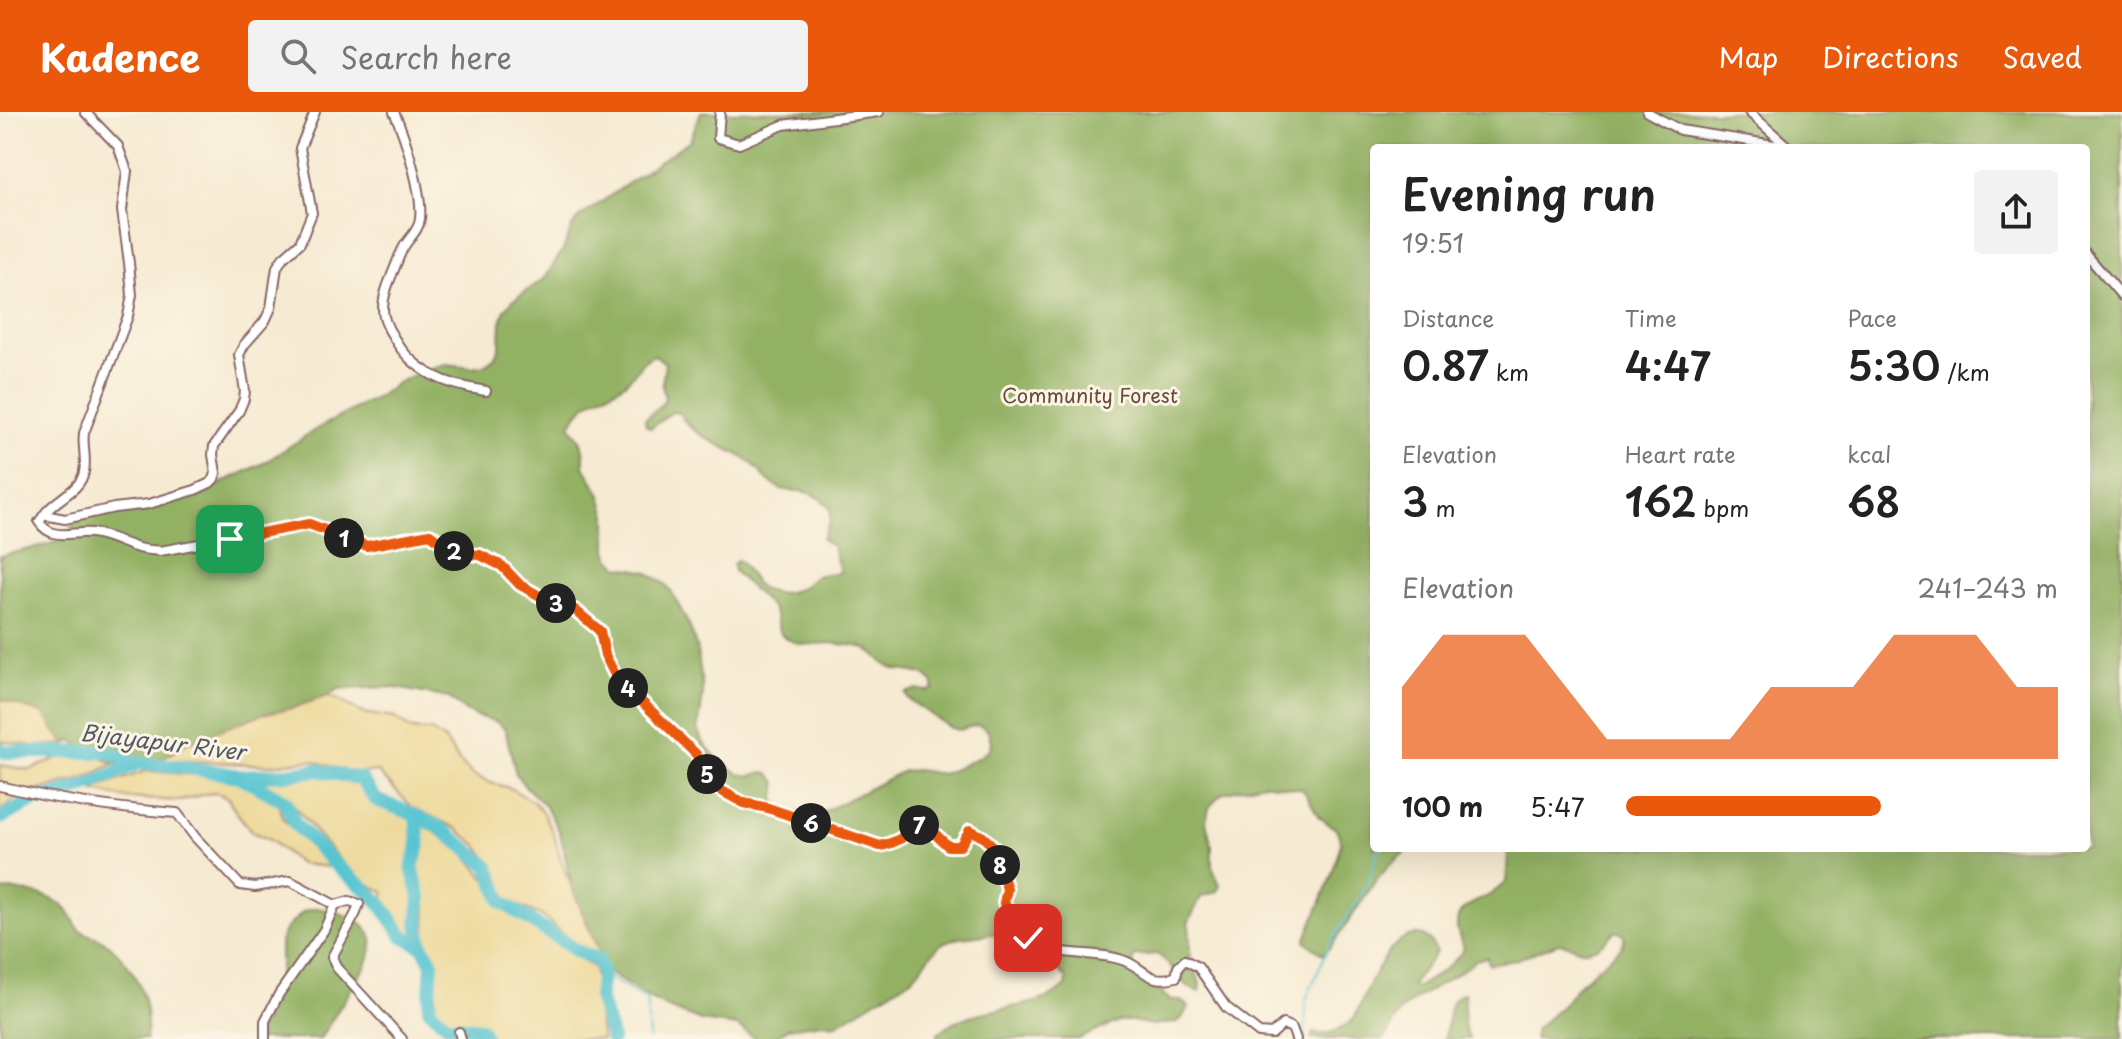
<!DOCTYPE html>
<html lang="en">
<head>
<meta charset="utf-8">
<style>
	body { margin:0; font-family:"Playpen Sans",sans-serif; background:#f2f2f2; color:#222; height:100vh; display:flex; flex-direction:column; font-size:30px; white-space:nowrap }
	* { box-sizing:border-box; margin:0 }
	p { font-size:26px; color:#767676 }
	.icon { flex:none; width:44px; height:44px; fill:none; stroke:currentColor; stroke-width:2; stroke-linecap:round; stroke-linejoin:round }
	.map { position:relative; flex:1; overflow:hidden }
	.details { position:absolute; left:1370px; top:32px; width:720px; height:708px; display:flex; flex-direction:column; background:#fff; border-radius:8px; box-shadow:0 8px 32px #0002 }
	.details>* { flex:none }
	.pin { position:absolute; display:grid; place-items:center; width:68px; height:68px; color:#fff; margin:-34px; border-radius:16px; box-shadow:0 4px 12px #0006 }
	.km { position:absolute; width:40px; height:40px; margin:-20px; border-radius:50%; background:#222; color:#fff; font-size:22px; line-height:40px; text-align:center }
	.round { display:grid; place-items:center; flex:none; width:84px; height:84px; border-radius:8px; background:#f2f2f2 }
	.overview { display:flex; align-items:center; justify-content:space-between; height:136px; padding:0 32px }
	h1 { font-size:44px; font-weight:600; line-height:60px }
	.metrics { display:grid; grid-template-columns:repeat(3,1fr); gap:12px; height:136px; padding:8px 32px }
	.metrics div { display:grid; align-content:center }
	.metrics b { font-size:40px; font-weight:600 }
	.metrics small { font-size:22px; font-weight:400 }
	.metrics p { font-size:22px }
	.chart { height:224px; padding:16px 32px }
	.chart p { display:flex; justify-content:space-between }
	.chart svg { width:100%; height:144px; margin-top:8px; fill:#ea580c; opacity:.7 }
	ul { padding:0 32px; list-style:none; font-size:26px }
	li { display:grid; grid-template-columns:128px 96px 1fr; align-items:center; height:60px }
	li i { height:20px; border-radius:10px; background:#ea580c }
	header { display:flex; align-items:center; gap:48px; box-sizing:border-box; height:112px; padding:0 40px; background:#ea580c; color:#fff }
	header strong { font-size:38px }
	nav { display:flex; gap:44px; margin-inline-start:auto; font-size:28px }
	.search { width:560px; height:72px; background:#f2f2f2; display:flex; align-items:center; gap:20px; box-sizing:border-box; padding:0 28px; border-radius:8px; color:#767676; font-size:30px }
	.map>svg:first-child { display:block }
</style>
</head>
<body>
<header>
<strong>Kadence</strong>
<div class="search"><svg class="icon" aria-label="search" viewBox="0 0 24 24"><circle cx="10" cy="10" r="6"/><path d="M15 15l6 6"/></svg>Search here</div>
<nav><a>Map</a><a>Directions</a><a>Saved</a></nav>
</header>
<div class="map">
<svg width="2122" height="927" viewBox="0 0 2122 927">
	<rect width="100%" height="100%" fill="#fcf5e5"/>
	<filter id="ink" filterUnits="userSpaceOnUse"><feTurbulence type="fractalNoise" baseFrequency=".0125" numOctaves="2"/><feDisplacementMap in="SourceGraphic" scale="16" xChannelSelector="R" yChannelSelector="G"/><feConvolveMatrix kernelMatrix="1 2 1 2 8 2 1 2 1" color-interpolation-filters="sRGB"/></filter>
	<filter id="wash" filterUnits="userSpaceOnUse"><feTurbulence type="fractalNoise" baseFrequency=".006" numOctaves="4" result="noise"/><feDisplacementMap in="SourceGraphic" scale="32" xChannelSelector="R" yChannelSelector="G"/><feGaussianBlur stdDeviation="1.8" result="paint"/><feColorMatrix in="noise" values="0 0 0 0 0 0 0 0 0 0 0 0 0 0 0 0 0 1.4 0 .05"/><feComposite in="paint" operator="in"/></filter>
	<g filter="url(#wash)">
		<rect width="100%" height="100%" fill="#f6ead2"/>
		<!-- forest -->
		<g fill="#93b164" stroke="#6e6848" stroke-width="2" fill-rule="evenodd">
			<path d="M701 0H2122V927H1534L1536 917 1563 893 1580 871 1622 835 1625 825 1619 820H1614C1604 830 1594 842 1578 837 1570 834 1566 831 1558 831L1515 848 1489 852 1487 845 1476 848 1461 859 1410 891 1400 900 1384 927H1311L1313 921C1329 925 1342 918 1354 907 1365 884 1388 818 1419 823 1427 824 1433 833 1436 840L1413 872 1414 875H1418C1436 863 1451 855 1464 837 1461 829 1456 819 1457 811 1458 793 1479 790 1491 782 1496 779 1501 774 1506 770L1508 743 1505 736H2086V36H1374V736H1413C1375 754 1352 813 1323 843L1305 829 1331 765 1341 731 1337 718 1319 705 1306 682 1301 677 1263 671 1223 681 1217 686 1209 696 1206 709 1212 735V755L1220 773 1218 779 1201 785 1188 811C1192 823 1188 834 1191 847 1193 859 1202 867 1200 880 1179 875 1174 852 1157 842L1135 844 1133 848 1134 856 1159 875 1164 883 1170 888C1178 887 1183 888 1188 895L1182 906 1177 910 1152 913 1133 909H1119L1078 927H938L937 923C971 889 1033 904 1066 874L1067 867 1059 858 1030 847 997 821C983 824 949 825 940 833 929 843 922 857 911 867L835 913 822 911 788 916 773 926 756 927 737 914 701 909 673 898 652 888 607 860 572 775 560 721 545 693 524 673 516 662 505 617 495 609 476 604 464 598 449 586 391 575 339 577 327 584 293 596 262 602 187 631 172 641 142 654 124 655 102 646 80 644 76 631 71 629 66 632 55 620 0 596V444L50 432 75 423 70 414 81 407 128 398H143L217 373 264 351 318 316 379 284 399 270 434 255 446 252 472 255 484 253 494 246 500 235 501 210 505 198 513 188 544 167 563 138 572 115 580 105 690 28ZM655 243 665 251 662 274 665 286 663 291 645 307 646 313 651 316 672 300 679 301C693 325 723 333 746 347 758 355 765 369 779 376 786 380 790 378 797 379 810 379 822 387 830 396V409L822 427 833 435 840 460C832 464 823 460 815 465 810 468 806 474 800 476 786 483 769 483 757 473 749 465 747 454 737 448L733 453 734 459 739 464 772 496C779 507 774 520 788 527 803 536 816 531 831 531 841 532 853 533 862 535 875 538 880 552 892 556 907 562 930 556 934 576L929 579C919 578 914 577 905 581L908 587 951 616 959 618 977 613 983 615 988 619 991 629 990 636 981 644 955 657 943 662 917 658 903 659 816 704 782 697 775 687 777 670 769 661 763 660 751 664 739 662 714 643 702 629 698 616 703 583 702 570 697 537 689 513 671 479 664 471 645 459 619 455 610 446 607 439V403L600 381 584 355V342L581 330 570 313C576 302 587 290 598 285 612 279 620 277 631 265 640 256 642 247 655 243Z"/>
			<path d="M14 778C32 781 53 783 66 797 72 802 74 812 80 818 86 823 96 824 103 829 135 852 151 888 146 927H0V779Z"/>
			<path d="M317 796C335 799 367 806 372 827 374 836 369 846 366 853L320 927H257L274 883 280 857V830L285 818 304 799Z"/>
			<path d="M1464 881C1466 896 1459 914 1470 927H1444C1451 911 1443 889 1464 881Z"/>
		</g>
		<!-- sand -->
		<g fill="#eeda9e" stroke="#9c7c64" stroke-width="2">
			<path d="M327 584 333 585 362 601 395 606 411 618 431 619 445 628 459 649 473 663 491 671 510 676 535 691 543 701 554 723 561 749 607 860 541 803 507 789 497 760 478 734 456 716 412 695 378 660 353 661 311 648 270 653 175 648 142 654 172 641 187 631 262 602 293 596Z"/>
			<path d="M0 587 44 602 55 620 66 632 35 634 0 629Z"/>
			<path d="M58 646H102L114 652 86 666 19 683 0 700V653L30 658Z"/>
			<path d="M145 659 238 666 279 693 284 708 330 755 300 752 270 728 252 720 234 697 228 686 217 681 205 682 181 689 125 686 92 678Z"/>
			<path d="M328 661 359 673 376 692 413 707 414 735 408 758 418 786 413 805 419 818 418 829 408 823 383 788 385 780C345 764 322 725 294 694 284 683 271 675 259 667Z"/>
			<path d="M423 713 458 734 486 767 500 792 594 856 599 909 602 927H471L467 913 450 909 435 897 436 868 425 827 426 793 418 753 423 740Z"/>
		</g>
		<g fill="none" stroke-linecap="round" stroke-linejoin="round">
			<!-- stream -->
			<g stroke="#58c4d1" stroke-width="2">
				<path d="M602 862 647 888 649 927"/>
				<path d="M1305 927 1306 887 1329 834 1368 772 1378 738 1383 736"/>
			</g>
			<!-- river -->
			<g stroke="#58c4d1" stroke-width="14">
				<path d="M0 637 5 640H108L138 651 185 655 239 664 288 662 317 658 361 667 376 688 406 699 439 715 488 754 502 790 577 839 598 848 602 862 599 885 612 927"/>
				<path d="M239 664 286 690 295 712 339 756 368 779 381 792 403 824 422 834"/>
				<path d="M416 704 419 733 412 755 420 785 418 813 422 834 432 850 429 897 447 913 481 917 486 927"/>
				<path d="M0 706 33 689 90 673 138 651"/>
			</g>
		</g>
	</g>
	<g filter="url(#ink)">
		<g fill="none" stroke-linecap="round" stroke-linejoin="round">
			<!-- minor casing -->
			<g stroke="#866665" stroke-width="12">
				<g id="minor">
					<path d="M315 0 300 36 312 101 300 131 283 146 277 155 271 196 265 209 244 233 239 243 245 279 244 287 239 299 214 334 213 343 216 361 214 367 210 371 195 378 149 392 114 396 65 407 44 403 39 410C53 430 72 419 92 421 108 423 120 430 135 435 143 438 152 438 160 439L309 412 367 434 430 422 456 441H468L487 446 502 454 520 473 547 488 575 498 581 503 600 519 605 543 616 565 696 642 716 676 744 691 768 696 880 734C897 731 909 722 922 710L948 734H960L970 718 983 725 994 735 1007 777 1004 791C1014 806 1023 825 1039 833 1062 845 1102 839 1125 849 1147 858 1148 872 1176 865L1178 855 1185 848 1198 855 1226 895 1259 921 1272 922 1283 912 1292 916 1296 927"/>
					<path d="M394 0C405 23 423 82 420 107 419 118 410 125 405 133 401 139 399 145 397 150 391 166 383 181 383 197 383 208 388 217 394 226 414 261 447 273 486 279"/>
					<path d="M720 0 718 26 739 32 783 13 879 0"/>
					<path d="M1647 0 1680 18 1794 36"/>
					<path d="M1749 0 1787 34"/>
					<path d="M2086 142 2122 184"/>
					<path d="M44 403C54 387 80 380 84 360 87 347 82 334 84 321L128 204 132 183 129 151 122 98 127 59 118 34 85 0"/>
					<path d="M0 674C58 688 117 697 177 701L195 725 240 773 255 775 290 769 335 793 349 789 359 792 356 801 332 845 337 856 402 927"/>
					<path d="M459 920 461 927"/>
					<path d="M265 927V909L279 882 324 818 335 793"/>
				</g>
			</g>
			<!-- minor -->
			<use href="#minor" stroke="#fff" stroke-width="8"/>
		</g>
	</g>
	<g fill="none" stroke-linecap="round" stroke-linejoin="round" filter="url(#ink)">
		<!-- route casing -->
		<g stroke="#fff" stroke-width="16">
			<path id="route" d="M230 427 309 412 367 434 430 422 456 441 480 443 502 454 520 473 547 488 575 498 600 519 605 543 616 565 696 642 716 676 744 691 768 696 880 734C897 731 909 722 922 710L948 734H960L970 718 983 725 994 735 1007 777 1004 791 1028 826"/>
		</g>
		<!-- route -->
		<use href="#route" stroke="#ea580c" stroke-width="10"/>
	</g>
	<g text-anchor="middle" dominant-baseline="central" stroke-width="6" stroke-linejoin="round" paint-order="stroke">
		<!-- park labels -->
		<g font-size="20" fill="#664b3d" stroke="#fcf5e5">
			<text x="1090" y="283">Community Forest</text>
		</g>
		<!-- water labels -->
		<g font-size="22" font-style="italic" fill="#4f5965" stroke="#fcf5e5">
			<text transform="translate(163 629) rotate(7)">Bijayapur River</text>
		</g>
	</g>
</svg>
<div class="pin" style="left:230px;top:427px;background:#1e9e55"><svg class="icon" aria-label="arrive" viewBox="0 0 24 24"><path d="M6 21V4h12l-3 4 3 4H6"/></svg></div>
<div class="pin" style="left:1028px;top:826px;background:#d93025"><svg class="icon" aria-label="check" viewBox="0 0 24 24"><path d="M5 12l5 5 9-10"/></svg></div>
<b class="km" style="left:344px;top:426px">1</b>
<b class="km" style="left:454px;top:439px">2</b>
<b class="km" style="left:556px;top:491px">3</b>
<b class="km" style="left:628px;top:576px">4</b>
<b class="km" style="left:707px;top:662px">5</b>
<b class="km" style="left:811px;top:711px">6</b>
<b class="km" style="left:919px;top:713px">7</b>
<b class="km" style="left:1000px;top:753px">8</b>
<section class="details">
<div class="overview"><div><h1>Evening run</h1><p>19:51</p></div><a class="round"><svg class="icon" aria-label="share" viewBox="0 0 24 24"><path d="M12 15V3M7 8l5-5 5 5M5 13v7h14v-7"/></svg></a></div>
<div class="metrics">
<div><p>Distance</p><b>0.87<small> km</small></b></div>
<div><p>Time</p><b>4:47</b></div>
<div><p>Pace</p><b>5:30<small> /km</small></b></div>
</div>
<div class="metrics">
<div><p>Elevation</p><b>3<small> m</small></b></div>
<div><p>Heart rate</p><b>162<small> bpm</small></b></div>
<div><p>kcal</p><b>68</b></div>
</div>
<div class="chart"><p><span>Elevation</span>241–243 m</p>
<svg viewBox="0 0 160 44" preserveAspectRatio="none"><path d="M0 44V22L10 6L20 6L30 6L40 22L50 38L60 38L70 38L80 38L90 22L100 22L110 22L120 6L130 6L140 6L150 22L160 22V44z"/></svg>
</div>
<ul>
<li><b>100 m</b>5:47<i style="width:59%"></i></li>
</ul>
</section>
</div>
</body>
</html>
